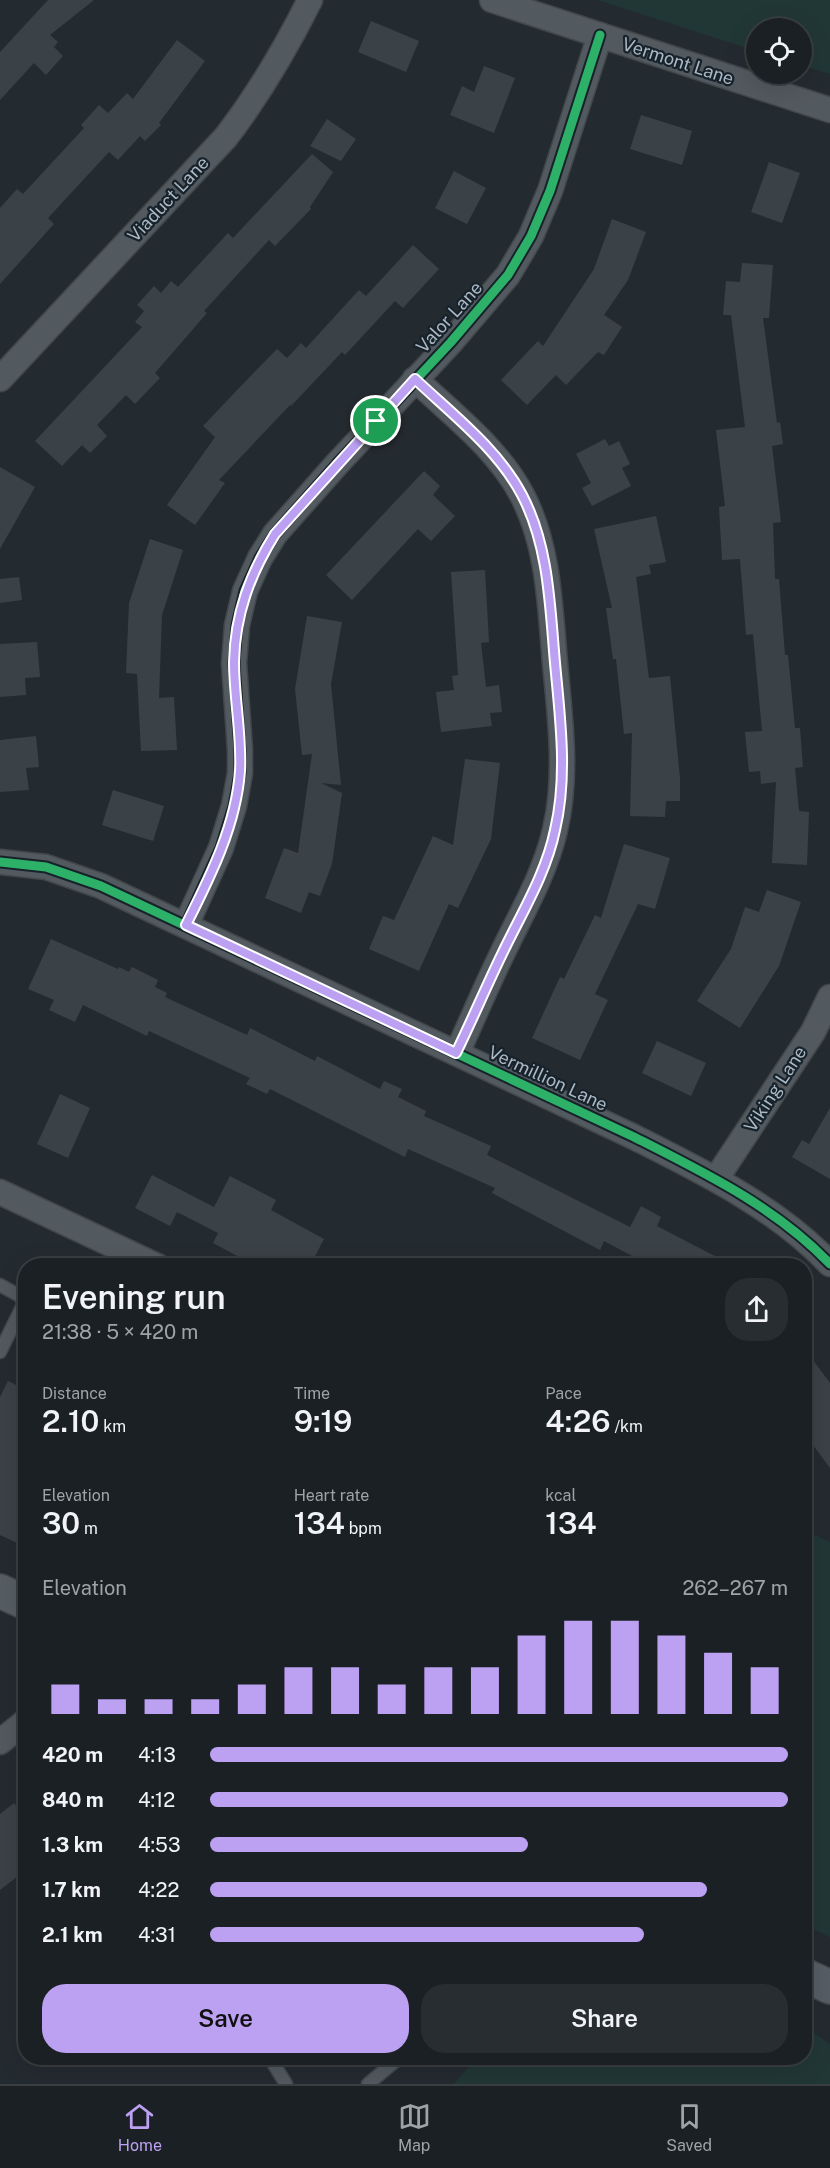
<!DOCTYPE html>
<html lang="en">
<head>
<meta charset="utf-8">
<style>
	body { margin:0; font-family:"Public Sans",sans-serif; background:#282d31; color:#f1f3f6; height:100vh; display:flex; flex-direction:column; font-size:22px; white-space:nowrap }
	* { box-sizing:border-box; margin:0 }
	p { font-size:20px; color:#a0a3a6 }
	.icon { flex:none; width:33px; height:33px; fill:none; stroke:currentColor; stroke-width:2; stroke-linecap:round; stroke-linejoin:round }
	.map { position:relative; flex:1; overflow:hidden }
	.side { position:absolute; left:18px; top:1258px; width:794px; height:807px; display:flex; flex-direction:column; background:#1b2024; border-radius:24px; box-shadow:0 6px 24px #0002,0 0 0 2px #393e41 }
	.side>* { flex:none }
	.controls { position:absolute; left:746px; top:18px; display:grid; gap:12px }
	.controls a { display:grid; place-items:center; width:66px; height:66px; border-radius:50%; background:#1b2024; box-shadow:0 6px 24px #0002,0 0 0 2px #393e41; font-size:30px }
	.pin { position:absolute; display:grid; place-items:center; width:51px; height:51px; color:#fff; margin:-26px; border:3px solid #fff; border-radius:50%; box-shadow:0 2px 6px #0007 }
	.round { display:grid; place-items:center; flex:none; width:63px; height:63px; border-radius:24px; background:#282d31 }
	.head { display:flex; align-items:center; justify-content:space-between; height:102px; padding:0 24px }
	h1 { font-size:33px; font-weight:600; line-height:45px }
	.metrics { display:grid; grid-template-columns:repeat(3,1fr); gap:9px; height:102px; padding:6px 24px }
	.metrics div { display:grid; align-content:center }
	.metrics b { font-size:30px; font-weight:600 }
	.metrics small { font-size:16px; font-weight:400 }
	.metrics p { font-size:16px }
	.chart { height:168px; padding:12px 24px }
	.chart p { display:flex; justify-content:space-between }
	.chart svg { width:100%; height:108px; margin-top:6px; stroke:#bca0f2; stroke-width:6 }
	.primary-button { display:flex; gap:12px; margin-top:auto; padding:12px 24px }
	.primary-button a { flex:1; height:69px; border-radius:24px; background:#bca0f2; color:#111; font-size:24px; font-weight:600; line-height:69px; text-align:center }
	.primary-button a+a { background:#282d31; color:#f1f3f6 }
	ul { padding:0 24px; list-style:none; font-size:20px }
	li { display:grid; grid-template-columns:96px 72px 1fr; align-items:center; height:45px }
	li i { height:15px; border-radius:8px; background:#bca0f2 }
	.tab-bar { display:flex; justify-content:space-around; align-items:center; height:84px; border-top:2px solid #393e41; background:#1b2024; font-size:16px; color:#a0a3a6 }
	.tab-bar a { display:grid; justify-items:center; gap:3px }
	.tab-bar .active { color:#bca0f2 }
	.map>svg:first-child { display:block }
</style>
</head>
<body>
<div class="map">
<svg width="830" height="2084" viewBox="0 0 830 2084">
	<rect width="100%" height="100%" fill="#242b30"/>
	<!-- green -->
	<g fill="#213736">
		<path d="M598 0H830V74L801 65V28H756V51Z"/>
		<path d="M804 1530 830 1542V1937L804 1925Z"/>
		<path d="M804 2026 830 2044V2084H454L476 2058H804Z"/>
	</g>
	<!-- building -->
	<g fill="#3b4247">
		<path d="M48 0H94L50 35 58 42 54 47 63 56 46 75 34 63 0 100V52Z"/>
		<path d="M371 21 419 41 406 72 358 52Z"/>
		<path d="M177 40 205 61 159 123 161 125 145 141 140 136 118 160 109 152 48 218 54 224 0 284V208L17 189 23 194 84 128 81 125 99 105 108 113 127 93 133 99Z"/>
		<path d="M484 66 515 78 494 133 450 115 462 86 474 92Z"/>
		<path d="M641 115 692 131 682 165 630 149Z"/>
		<path d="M327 119 356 139 341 161 310 146Z"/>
		<path d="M312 154 333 172 310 207 311 209 275 246 269 240 204 311 207 313 155 373 160 378 135 404 126 395 97 425 107 436 90 453 82 445 62 466 35 441 142 327 135 322 144 311 137 305 154 286 161 293 171 281 178 287 228 233 233 238Z"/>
		<path d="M769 162 800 173 782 223 751 212Z"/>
		<path d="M454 171 486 188 467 224 435 208Z"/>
		<path d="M612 219 646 232 628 280 604 315 622 327 604 355 598 352 566 385 556 375 527 405 501 380 538 341 543 346 594 269Z"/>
		<path d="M413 245 439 269 403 308 395 301 345 355 342 352 291 406 290 405 219 480 225 483 195 525 167 505 215 437 203 426 240 387 277 349 287 358 301 343 306 348 359 290 366 296Z"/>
		<path d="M742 263 773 265 769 318H763L777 423 780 422 783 444 772 446 781 522 773 523 775 579H779L785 655H788L795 728H800L803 767 795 768 799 811 809 812 807 865 772 863 776 782 761 784 760 771 749 772 745 732 762 731 753 634 746 635 740 559 722 560 719 507 725 506 716 430 745 427 731 315H723L726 281 740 282Z"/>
		<path d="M605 439 609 446 619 441 630 464 622 468 631 486 592 506 582 488 591 483 576 454Z"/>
		<path d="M0 467 35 487 0 549Z"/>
		<path d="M424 471 440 486 433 495 455 516 431 541 418 529 352 600 326 575Z"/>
		<path d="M656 516 666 562 649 565 651 574 636 577 649 678 670 676 680 778V801H666L665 817 630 816 632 733 624 734 616 659H613L606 608H612L594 529Z"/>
		<path d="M150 539 183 550 162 615 159 698 174 697 177 750 141 751 137 674 126 673 129 603Z"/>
		<path d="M485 570 489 642 481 643 486 687 499 685 502 712 490 713 492 726 441 732 436 692 454 690 452 676 458 675 451 572Z"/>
		<path d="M19 577 22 600 0 603V579Z"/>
		<path d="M307 616 342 622 331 684 341 785 321 783 342 793 332 864 320 896 309 892 301 913 265 898 284 848 298 853 312 754 302 755 295 689Z"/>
		<path d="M37 642 40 677 25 678 26 695 0 697V644Z"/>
		<path d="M36 736 39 767 26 768 29 790 0 792V740Z"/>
		<path d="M465 759 500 763 491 839 458 908 449 904 419 971 369 949 383 916 394 920 433 836 453 845Z"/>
		<path d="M113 790 164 806 153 841 102 825Z"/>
		<path d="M624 844 670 858 655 909 638 904 595 994 608 1000 580 1060 532 1038 560 977 564 979 595 915 601 918Z"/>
		<path d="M767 890 801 902 779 966 740 1028 697 1001 731 949 745 907 759 912Z"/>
		<path d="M51 939 118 969 119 967 129 972 132 967 158 980 155 987 167 993 165 997 247 1035 250 1028 315 1061 317 1056 380 1089 384 1081 402 1089 398 1097 426 1111 424 1116 491 1146 487 1155 630 1227 641 1206 661 1217 657 1226 734 1266H651L604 1241 600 1250 492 1193 495 1188 408 1149 405 1157 270 1089 267 1094 246 1084 250 1078 149 1031 147 1036 83 1005 75 1022 49 1010 54 1000 28 989Z"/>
		<path d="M657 1041 706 1063 691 1096 642 1073Z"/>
		<path d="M60 1094 90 1108 68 1158 37 1144Z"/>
		<path d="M830 1108V1179L792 1157 802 1140 809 1144Z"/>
		<path d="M152 1175 214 1207 230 1176 276 1200 271 1210 324 1239 310 1266H256L213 1243 218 1233 177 1212 170 1226 135 1208Z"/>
		<path d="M804 1348 830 1383V1468L804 1433Z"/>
		<path d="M8 1381 26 1390V1547L0 1535V1397Z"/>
		<path d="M14 1803 26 1817V1870L0 1890V1814Z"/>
	</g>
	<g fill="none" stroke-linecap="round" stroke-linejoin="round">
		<!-- service casing -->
		<g stroke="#41474b" stroke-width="15">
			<g id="service">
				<path d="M0 1285 20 1296 24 1303 0 1352"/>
				<path d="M270 2058 286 2084"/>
				<path d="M368 2084 399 2058"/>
			</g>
		</g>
		<!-- minor casing -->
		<g stroke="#41474b" stroke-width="27">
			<g id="minor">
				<path d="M492 0 830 110"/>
				<path d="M0 379 226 137C259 94 286 48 310 0"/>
				<path d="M415 379C452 414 498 449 522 495 549 546 550 607 555 663 560 718 568 775 555 830 545 874 521 914 502 954 486 987 472 1020 457 1053"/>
				<path d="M0 862 46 867 101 886 634 1137C703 1172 776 1207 830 1264"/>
				<path d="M186 925 221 848 234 806 240 773V750L234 663 237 625 245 591 260 558 275 534 337 464 451 342 508 275 531 236 550 191 600 35"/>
				<path d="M716 1179 813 1032 830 997"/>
				<path d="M0 1192 157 1266"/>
				<path d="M0 1742 26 1721"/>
			</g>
		</g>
		<!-- secondary casing -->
		<g stroke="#41474b" stroke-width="36">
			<g id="secondary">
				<path d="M0 1591 26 1603"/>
				<path d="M804 1975 830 1987"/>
			</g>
		</g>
		<!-- service -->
		<use href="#service" stroke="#52595f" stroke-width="12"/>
		<!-- minor -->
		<use href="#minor" stroke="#52595f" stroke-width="24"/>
		<!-- secondary -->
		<use href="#secondary" stroke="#565d64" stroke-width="33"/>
		<!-- cycleway casing -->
		<g stroke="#17222b" stroke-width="13">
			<g id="cycleway">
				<path d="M0 862 46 867 101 886 634 1137C703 1172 776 1207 830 1264"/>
				<path d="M186 925 221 848 234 806 240 773V750L234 663 237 625 245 591 260 558 275 534 337 464 451 342 508 275 531 236 550 191 600 35"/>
			</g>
		</g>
		<!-- cycleway -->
		<use href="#cycleway" stroke="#2db169" stroke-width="9"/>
	</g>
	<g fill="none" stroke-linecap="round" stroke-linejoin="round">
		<!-- route casing -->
		<g stroke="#fff" stroke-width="12">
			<path id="route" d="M415 379C452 414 498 449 522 495 549 546 550 607 555 663 560 718 568 775 555 830 546 874 521 914 502 954 486 987 472 1020 456 1053L186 925C210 877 236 826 240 771 242 735 234 698 234 662 235 614 250 574 275 534Z"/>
		</g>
		<!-- route -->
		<use href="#route" stroke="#bca0f2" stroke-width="8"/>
	</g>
	<g text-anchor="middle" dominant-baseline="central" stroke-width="4.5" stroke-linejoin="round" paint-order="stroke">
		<!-- street labels -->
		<g font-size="18" fill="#aab8c4" stroke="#17222b">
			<text transform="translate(678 61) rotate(18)">Vermont Lane</text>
			<text transform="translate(168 199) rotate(-47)">Viaduct Lane</text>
			<text transform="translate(449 317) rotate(-48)">Valor Lane</text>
			<text transform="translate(548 1078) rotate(25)">Vermillion Lane</text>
			<text transform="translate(775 1089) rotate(-57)">Viking Lane</text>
		</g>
	</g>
</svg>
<div class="controls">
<a><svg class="icon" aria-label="locate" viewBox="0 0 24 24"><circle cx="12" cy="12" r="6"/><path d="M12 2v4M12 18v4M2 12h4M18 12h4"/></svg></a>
</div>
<div class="pin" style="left:376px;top:421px;background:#1e9e55"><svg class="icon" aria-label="arrive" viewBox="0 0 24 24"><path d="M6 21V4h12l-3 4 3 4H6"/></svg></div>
<section class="side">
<div class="head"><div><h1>Evening run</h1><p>21:38 · 5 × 420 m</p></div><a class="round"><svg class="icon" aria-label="share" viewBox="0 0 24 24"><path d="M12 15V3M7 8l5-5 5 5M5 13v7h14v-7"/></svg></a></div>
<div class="metrics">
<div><p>Distance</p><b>2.10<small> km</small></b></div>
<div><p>Time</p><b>9:19</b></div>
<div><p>Pace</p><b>4:26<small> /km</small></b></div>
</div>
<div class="metrics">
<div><p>Elevation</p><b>30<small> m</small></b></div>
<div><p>Heart rate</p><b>134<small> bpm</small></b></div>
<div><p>kcal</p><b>134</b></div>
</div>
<div class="chart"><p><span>Elevation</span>262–267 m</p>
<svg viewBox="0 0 160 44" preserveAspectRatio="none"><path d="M5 44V32M15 44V38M25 44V38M35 44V38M45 44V32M55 44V25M65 44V25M75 44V32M85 44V25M95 44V25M105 44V12M115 44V6M125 44V6M135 44V12M145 44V19M155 44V25"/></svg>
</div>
<ul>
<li><b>420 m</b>4:13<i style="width:100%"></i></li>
<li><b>840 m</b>4:12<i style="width:100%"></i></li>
<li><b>1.3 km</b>4:53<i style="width:55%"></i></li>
<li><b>1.7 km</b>4:22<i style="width:86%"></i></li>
<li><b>2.1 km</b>4:31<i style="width:75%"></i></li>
</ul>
<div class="primary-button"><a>Save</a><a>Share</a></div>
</section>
</div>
<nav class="tab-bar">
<a class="active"><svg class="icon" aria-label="home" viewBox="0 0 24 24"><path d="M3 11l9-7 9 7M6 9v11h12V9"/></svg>Home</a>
<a><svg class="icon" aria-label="map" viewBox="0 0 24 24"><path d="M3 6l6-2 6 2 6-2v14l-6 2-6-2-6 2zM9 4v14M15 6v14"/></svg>Map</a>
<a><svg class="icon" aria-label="saved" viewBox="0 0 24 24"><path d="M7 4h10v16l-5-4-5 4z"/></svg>Saved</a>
</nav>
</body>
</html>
